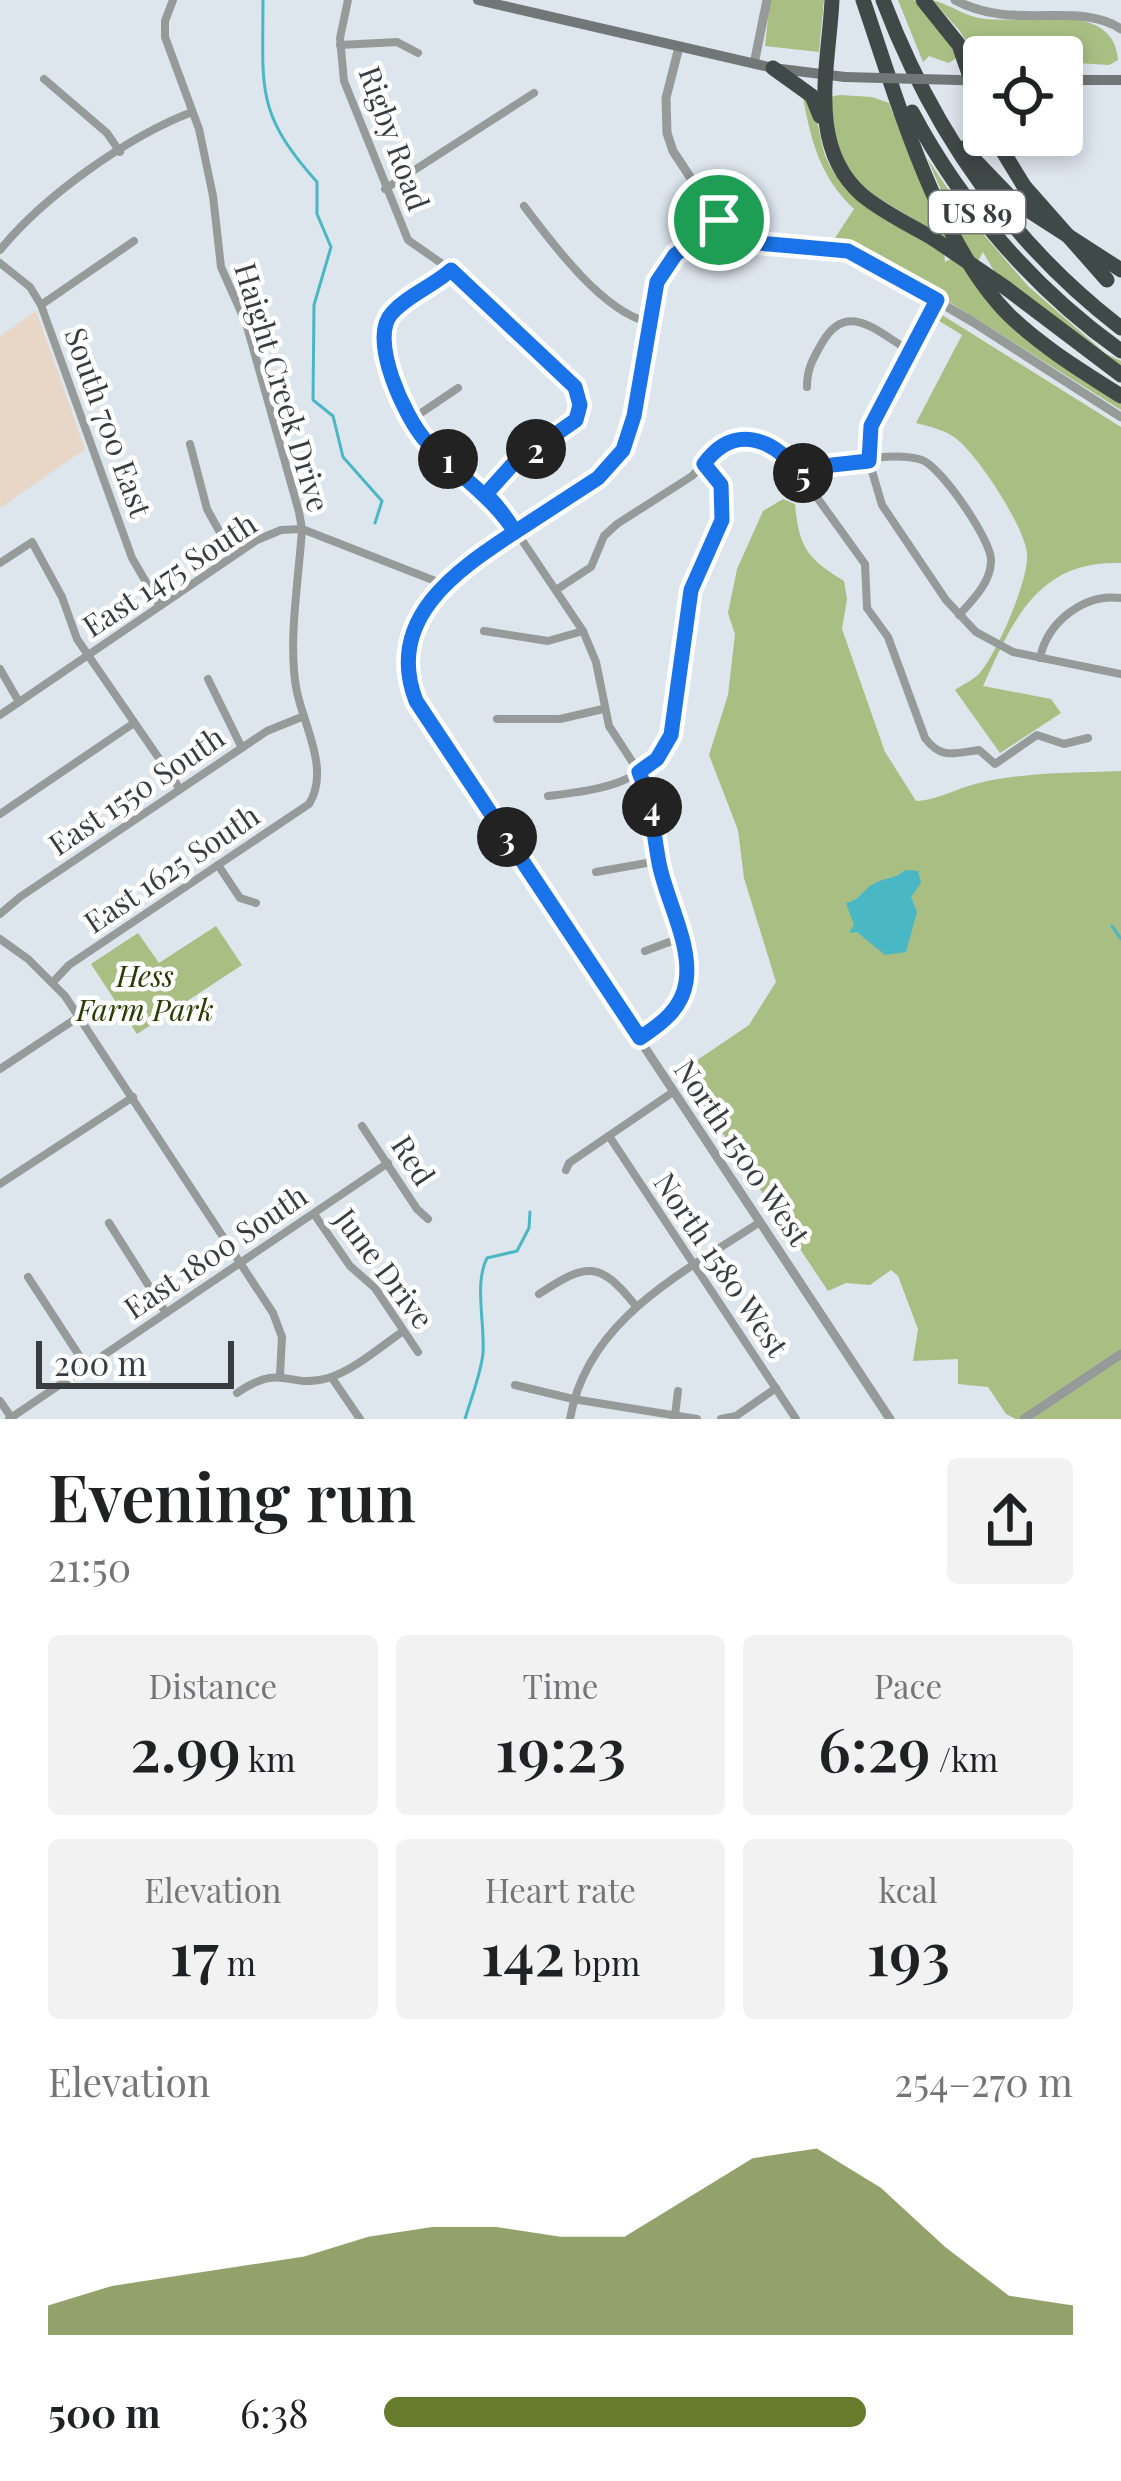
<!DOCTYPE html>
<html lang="en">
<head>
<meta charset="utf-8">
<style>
	body { margin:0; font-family:"Playfair Display",serif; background:#f2f2f2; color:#202124; height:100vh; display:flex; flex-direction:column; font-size:45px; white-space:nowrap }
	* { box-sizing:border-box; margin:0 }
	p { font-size:39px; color:#757577 }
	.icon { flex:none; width:66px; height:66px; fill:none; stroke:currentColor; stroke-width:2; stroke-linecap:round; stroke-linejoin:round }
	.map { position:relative; height:1419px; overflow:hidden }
	.side { display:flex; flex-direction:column; background:#fff; flex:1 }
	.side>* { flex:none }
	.buttons { position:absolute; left:963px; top:36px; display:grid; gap:24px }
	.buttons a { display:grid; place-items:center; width:120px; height:120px; border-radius:12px; background:#fff; box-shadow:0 6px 18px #0003; font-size:60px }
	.scale { position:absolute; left:36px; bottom:30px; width:198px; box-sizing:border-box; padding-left:12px; border:6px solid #3a3d40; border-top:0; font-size:33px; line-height:42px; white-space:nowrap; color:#3a3d40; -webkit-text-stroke:9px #fff; paint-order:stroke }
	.pin { position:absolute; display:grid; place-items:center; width:102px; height:102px; color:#fff; margin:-51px; border:6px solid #fff; border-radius:50%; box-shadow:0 3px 12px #0007 }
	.km { position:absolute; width:60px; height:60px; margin:-30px; border-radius:50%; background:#222; color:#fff; font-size:33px; line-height:60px; text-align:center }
	.round { display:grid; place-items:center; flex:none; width:126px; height:126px; border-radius:12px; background:#f2f2f2 }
	.overview { display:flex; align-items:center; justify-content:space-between; height:204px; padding:0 48px }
	h1 { font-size:66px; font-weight:600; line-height:90px }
	.figures { display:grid; grid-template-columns:repeat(3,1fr); gap:18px; height:204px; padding:12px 48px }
	.figures div { display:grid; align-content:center; border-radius:12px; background:#f2f2f2; text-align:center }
	.figures b { font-size:60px; font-weight:600 }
	.figures small { font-size:33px; font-weight:400 }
	.figures p { font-size:33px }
	.chart { height:336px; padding:24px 48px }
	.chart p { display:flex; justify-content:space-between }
	.chart svg { width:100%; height:216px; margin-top:12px; fill:#667b2c; opacity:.7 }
	ul { padding:0 48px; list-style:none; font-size:39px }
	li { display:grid; grid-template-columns:192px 144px 1fr; align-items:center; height:90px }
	li i { height:30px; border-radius:15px; background:#667b2c }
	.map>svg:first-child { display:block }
</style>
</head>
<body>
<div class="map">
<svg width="1121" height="1419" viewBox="0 0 1121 1419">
	<rect width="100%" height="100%" fill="#dde5ed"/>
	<!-- education -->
	<path fill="#e8d7c6" d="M36 311 85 449 0 508V336Z"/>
	<!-- green -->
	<g fill="#a8be82">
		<path d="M770 0H824L819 52 765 46Z"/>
		<path d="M898 0H914L947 37 956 58 949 63 929 56 923 62Z"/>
		<path d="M932 0C950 4 965 17 985 19 1030 23 1114 0 1118 60L1109 65 1062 62V57L978 59 959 30Z"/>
		<path d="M840 95 872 97 889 103 893 114H897L949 237 946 239 859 186 838 153 829 97Z"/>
		<path d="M803 97C820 111 818 137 826 158 848 207 900 226 944 251L945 262 954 257 975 282 1121 402V410L892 266 861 248 833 241 854 209C820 177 811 141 803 97Z"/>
		<path d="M927 158 960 207 1028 286 1106 354 1121 361V372L994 271 983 252 978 261 970 256Z"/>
		<path d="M942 315 1121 427V563C1037 560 1013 621 983 686L1051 699 1061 713 1000 753 955 690C962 685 973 680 979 674 996 655 1030 578 1027 553 1024 526 980 459 959 441 947 430 931 427 916 423L962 335 936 319Z"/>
		<path d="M783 499 795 504C799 548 807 558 844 581L847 599 842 629 885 752 916 801C939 800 957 788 979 783 1025 772 1074 773 1121 771V1419H1016L1006 1414 988 1387 958 1384V1359L913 1361 918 1329 898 1276 891 1270 870 1285 846 1283 828 1291 681 1071 749 1025 776 982 744 878 738 830 709 755 728 695 735 634 728 613 737 569 763 511Z"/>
		<path d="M216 926 242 965 137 1034 91 964 138 933 159 963Z"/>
	</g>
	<!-- water -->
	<path fill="#4ab7c4" d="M905 870 918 871 921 883 911 897 917 912 906 952 885 955 857 932 849 933 854 925 846 903C859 900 860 894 870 886 882 877 895 880 905 870Z"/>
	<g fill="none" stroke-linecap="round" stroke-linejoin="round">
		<!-- stream -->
		<g stroke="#4ab7c4" stroke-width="3">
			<path d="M263 0C263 88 255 113 317 182V214L331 247 314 305 313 400 333 416 343 457 382 501 375 523"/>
			<path d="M1112 926 1121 939"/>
			<path d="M465 1419C471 1398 481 1374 483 1353 485 1323 474 1283 487 1258L517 1251 529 1228 530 1212"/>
		</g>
		<!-- minor -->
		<g stroke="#969b9a" stroke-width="8">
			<path d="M348 0 340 38 344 81 408 240 451 270 575 387 580 405 576 420 513 464 486 494"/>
			<path d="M340 45 397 42 418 53"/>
			<path d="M44 79 107 133 120 152"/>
			<path d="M385 189 534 93"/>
			<path d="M524 206C552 243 602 311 648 322"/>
			<path d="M0 250C44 196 127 137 192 112"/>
			<path d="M0 263 30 287 41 305 132 558 160 606"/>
			<path d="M451 270 391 314 381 336 385 357 425 440 501 509 583 631 596 662 609 726 639 772 651 799 658 861 686 957 687 982 680 1002 663 1022 640 1038"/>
			<path d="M937 300 871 426 869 461 882 505 946 600 976 632 1013 652 1121 674"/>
			<path d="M41 305 134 241"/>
			<path d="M807 387C807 368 813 359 822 343 847 299 877 332 910 351"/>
			<path d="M412 419 458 388"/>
			<path d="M190 444 207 509 233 556"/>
			<path d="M800 474C830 464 891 450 922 460 940 466 990 538 991 559 992 581 973 600 959 615"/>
			<path d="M0 563 32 542 62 597 77 639 180 789"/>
			<path d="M556 590 591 567 604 536 617 524 692 476 721 446 746 438 764 440 790 460 865 564 867 608 888 637 925 738C941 760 955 753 979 750L995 764 1037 735 1064 744 1088 738"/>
			<path d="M484 631 548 641 583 631"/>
			<path d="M1040 658C1047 623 1083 593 1121 598"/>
			<path d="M0 669 19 702"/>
			<path d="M208 679 242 748"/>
			<path d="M0 715 257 540 281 530 302 529 443 584"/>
			<path d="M497 719H560L603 709"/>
			<path d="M548 796C596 790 649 785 671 735L691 589 723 508 720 485 704 464"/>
			<path d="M0 814 134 723"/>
			<path d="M218 865 240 898 256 903"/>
			<path d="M596 872 658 861"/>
			<path d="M0 914 20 897 267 731 304 716"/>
			<path d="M0 939 28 959 65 996 273 1313 282 1337 280 1375"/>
			<path d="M645 951 680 938"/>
			<path d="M53 982 69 965 309 804C331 769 302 723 296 687 288 640 299 577 302 529L299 512 246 323 221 267 213 196 199 129 165 37V21L173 0"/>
			<path d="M0 1069 80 1016"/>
			<path d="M362 1126 417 1209 428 1219"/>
			<path d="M609 1136 796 1419"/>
			<path d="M566 1170 569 1163 673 1092"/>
			<path d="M0 1184 133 1097"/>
			<path d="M314 1214 350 1266 375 1288 418 1352"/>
			<path d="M109 1223 166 1313"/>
			<path d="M28 1277 86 1366"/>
			<path d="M539 1294C586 1263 599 1260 635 1305"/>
			<path d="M332 1378 360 1419"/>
			<path d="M515 1385 573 1399 697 1419"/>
			<path d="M237 1393C284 1361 287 1390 328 1378 353 1371 380 1347 402 1332"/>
			<path d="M0 1401 11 1417"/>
			<path d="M675 1415 678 1391"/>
			<path d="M9 1419 388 1163"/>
			<path d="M570 1419C587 1319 683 1273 760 1222"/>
			<path d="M721 1419 736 1416 776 1388"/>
		</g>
		<!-- tertiary -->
		<g stroke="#969b9a" stroke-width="9">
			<path d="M955 0C1014 32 1078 0 1121 29"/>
			<path d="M679 47 666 98 667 133 673 151 719 221 758 243 831 247 864 258 973 322 1121 417"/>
			<path d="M754 64 767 0"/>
			<path d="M719 221C695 239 668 256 656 285 630 348 655 423 602 474 538 535 369 580 416 701L890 1419"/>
			<path d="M1024 1419 1121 1354"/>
		</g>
		<!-- secondary -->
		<g stroke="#707776" stroke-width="10">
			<path d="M478 0 773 68 845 77"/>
			<path d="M957 80 984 81"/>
			<path d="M1062 80H1121"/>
		</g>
		<!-- motorway -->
		<g stroke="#3f4948" stroke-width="15">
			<path d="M832 0C829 65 806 146 862 195 884 213 910 225 934 239"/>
			<path d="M863 0C896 96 937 243 1009 315 1042 347 1082 371 1121 396"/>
			<path d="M883 0C933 132 1009 242 1121 328"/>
			<path d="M923 0 959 45 984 117"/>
			<path d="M773 68 812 96 820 116"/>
			<path d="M912 112C962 206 1034 289 1121 351"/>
			<path d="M993 135 1024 186"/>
			<path d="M963 148 1014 201 1121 270"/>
			<path d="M1006 288 1121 375"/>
		</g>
		<!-- secondary-bridge -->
		<path stroke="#707776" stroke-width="10" d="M845 77 957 80"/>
		<!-- motorway-bridge -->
		<g stroke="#3f4948" stroke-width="15">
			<path d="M1024 186 1107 280"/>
			<path d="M934 239 1006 288"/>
		</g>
	</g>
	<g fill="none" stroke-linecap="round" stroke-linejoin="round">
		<!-- route casing -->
		<g stroke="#fff" stroke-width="24">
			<path id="route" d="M719 220 675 255 657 282 634 416 623 450 598 478 515 532C491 494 454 473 425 440 405 417 368 339 392 313 408 295 433 286 451 270L575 387 580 405 576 420 513 464 486 494C498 506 506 517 515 532 457 570 384 619 416 701L640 1038C661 1024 682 1009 686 982 692 944 666 900 659 863 653 831 652 803 639 772L657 759 671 735 691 590 722 520 721 485 704 464C734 423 774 438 800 474L832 465 869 461 871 426 937 300 848 251 758 243 719 220"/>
		</g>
		<!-- route -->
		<use href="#route" stroke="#1a73e8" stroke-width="15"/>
	</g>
	<g text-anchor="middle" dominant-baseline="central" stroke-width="9" stroke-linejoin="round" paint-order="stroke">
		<!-- shield labels -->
		<rect fill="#fff" stroke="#757779" stroke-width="3" x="929" y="191" width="96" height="42" rx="9"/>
		<g font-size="27" font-weight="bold" fill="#3a3d40">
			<text x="977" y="212">US 89</text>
		</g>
		<!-- street labels -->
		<g font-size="30" fill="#3a3d40" stroke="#fff">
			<text transform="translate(395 138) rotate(70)">Rigby Road</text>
			<text transform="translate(283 387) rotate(73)">Haight Creek Drive</text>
			<text transform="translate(109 422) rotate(70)">South 700 East</text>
			<text transform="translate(169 574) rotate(-33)">East 1475 South</text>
			<text transform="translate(136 790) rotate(-34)">East 1550 South</text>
			<text transform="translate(171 868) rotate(-34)">East 1625 South</text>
			<text transform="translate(743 1152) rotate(56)">North 1500 West</text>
			<text transform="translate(414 1160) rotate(57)">Red</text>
			<text transform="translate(215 1251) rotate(-34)">East 1800 South</text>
			<text transform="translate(722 1264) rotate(56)">North 1580 West</text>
			<text transform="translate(385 1268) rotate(53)">June Drive</text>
		</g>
		<!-- park labels -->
		<g font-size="30" font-style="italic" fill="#2b3a03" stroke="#fff">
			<text x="145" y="975">Hess<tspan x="145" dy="34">Farm Park</tspan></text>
		</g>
	</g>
</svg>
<div class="buttons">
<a><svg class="icon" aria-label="locate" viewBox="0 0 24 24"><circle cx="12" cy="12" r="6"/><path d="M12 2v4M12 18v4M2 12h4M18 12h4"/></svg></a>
</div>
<div class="scale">200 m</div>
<div class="pin" style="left:719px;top:220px;background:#1e9e55"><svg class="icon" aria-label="arrive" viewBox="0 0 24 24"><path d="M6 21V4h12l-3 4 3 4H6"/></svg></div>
<b class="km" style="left:448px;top:459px">1</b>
<b class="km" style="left:536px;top:449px">2</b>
<b class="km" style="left:507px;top:837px">3</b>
<b class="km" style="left:652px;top:807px">4</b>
<b class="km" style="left:803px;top:473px">5</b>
</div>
<section class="side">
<div class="overview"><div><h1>Evening run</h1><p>21:50</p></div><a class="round"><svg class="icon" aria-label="share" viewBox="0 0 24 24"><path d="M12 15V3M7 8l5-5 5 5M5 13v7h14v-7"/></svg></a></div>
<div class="figures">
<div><p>Distance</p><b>2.99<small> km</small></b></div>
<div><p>Time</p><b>19:23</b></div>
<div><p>Pace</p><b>6:29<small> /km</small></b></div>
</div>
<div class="figures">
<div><p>Elevation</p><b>17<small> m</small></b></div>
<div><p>Heart rate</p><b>142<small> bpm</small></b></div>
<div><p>kcal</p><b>193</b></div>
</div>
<div class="chart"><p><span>Elevation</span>254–270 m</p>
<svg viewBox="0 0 160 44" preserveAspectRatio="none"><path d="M0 44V38L10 34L20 32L30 30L40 28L50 24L60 22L70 22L80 24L90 24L100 16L110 8L120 6L130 14L140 26L150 36L160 38V44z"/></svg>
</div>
<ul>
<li><b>500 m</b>6:38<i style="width:70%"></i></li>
</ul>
</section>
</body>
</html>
